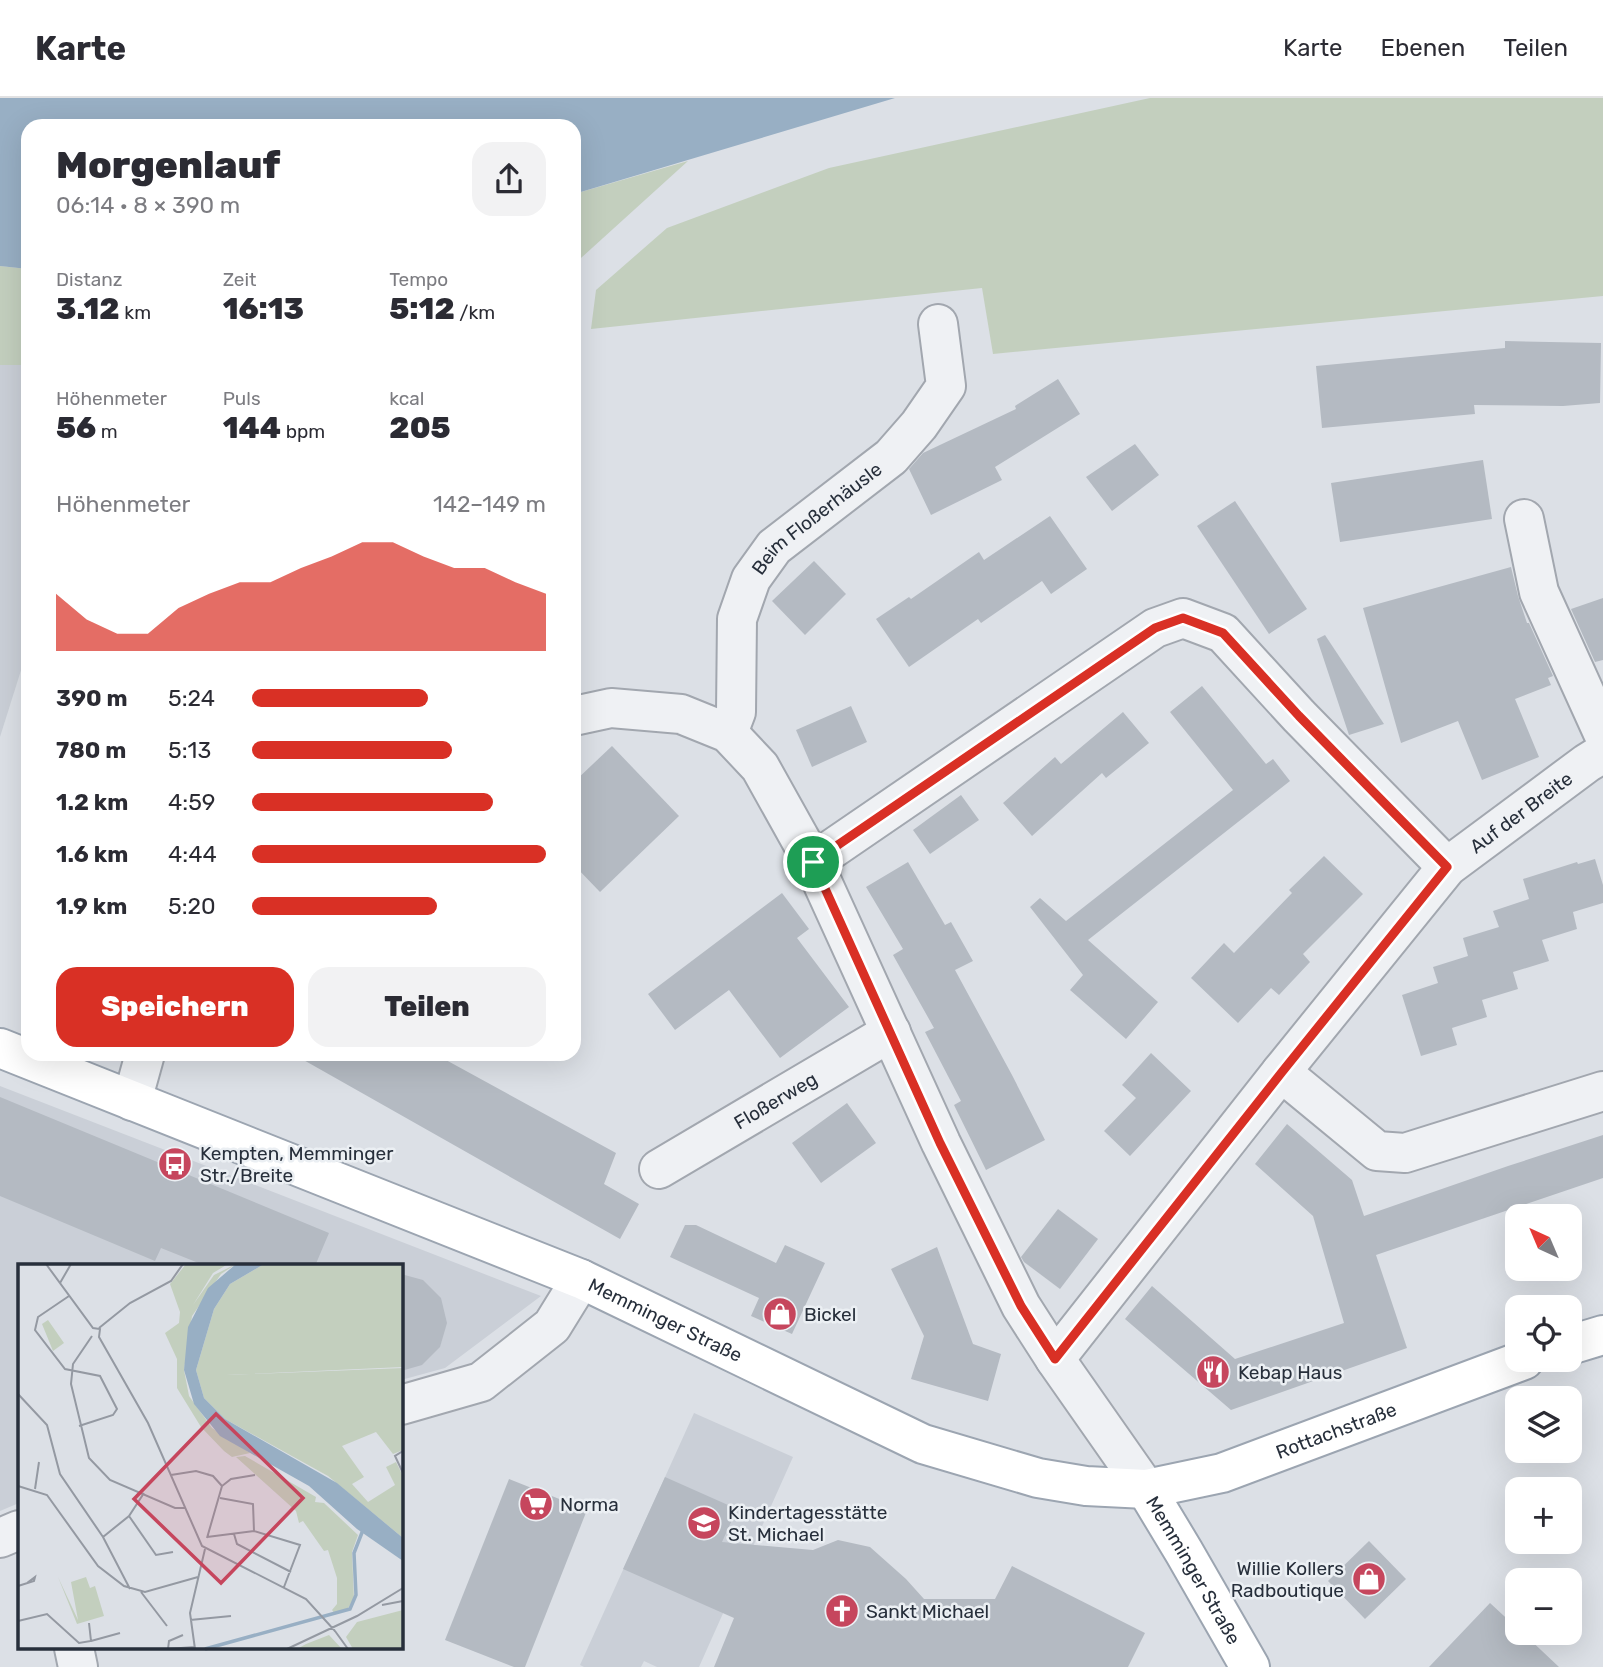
<!DOCTYPE html>
<html lang="de">
<head>
<meta charset="utf-8">
<style>
	body { margin:0; font-family:Rubik,sans-serif; background:#f2f2f3; color:#2b2b33; height:100vh; display:flex; flex-direction:column; font-size:26px; white-space:nowrap }
	* { box-sizing:border-box; margin:0 }
	p { font-size:23px; color:#7c7c81 }
	.icon { flex:none; width:38px; height:38px; fill:none; stroke:currentColor; stroke-width:2; stroke-linecap:round; stroke-linejoin:round }
	.map { position:relative; flex:1; overflow:hidden }
	.sheet { position:absolute; left:21px; top:21px; width:560px; height:942px; display:flex; flex-direction:column; background:#fff; border-radius:21px; box-shadow:0 7px 28px #0002 }
	.sheet>* { flex:none }
	.needle { width:46px; rotate:316deg }
	.controls { position:absolute; left:1505px; top:1106px; display:grid; gap:14px }
	.controls a { display:grid; place-items:center; width:77px; height:77px; border-radius:14px; background:#fff; box-shadow:0 7px 28px #0002; font-size:35px }
	.pin { position:absolute; display:grid; place-items:center; width:60px; height:60px; color:#fff; margin:-30px; border:4px solid #fff; border-radius:50%; box-shadow:0 2px 7px #0007 }
	.round { display:grid; place-items:center; flex:none; width:74px; height:74px; border-radius:21px; background:#f2f2f3 }
	.summary { display:flex; align-items:center; justify-content:space-between; height:119px; padding:0 35px }
	h1 { font-size:38px; font-weight:800; line-height:52px }
	.metrics { display:grid; grid-template-columns:repeat(3,1fr); gap:10px; height:119px; padding:7px 35px }
	.metrics div { display:grid; align-content:center }
	.metrics b { font-size:30px; font-weight:800 }
	.metrics small { font-size:19px; font-weight:400 }
	.metrics p { font-size:19px }
	.chart { height:196px; padding:14px 35px }
	.chart p { display:flex; justify-content:space-between }
	.chart svg { width:100%; height:126px; margin-top:7px; fill:#d93025; opacity:.7 }
	.button { display:flex; gap:14px; margin-top:auto; padding:14px 35px }
	.button a { flex:1; height:80px; border-radius:21px; background:#d93025; color:#fff; font-size:28px; font-weight:800; line-height:80px; text-align:center }
	.button a+a { background:#f2f2f3; color:#2b2b33 }
	ul { padding:0 35px; list-style:none; font-size:23px }
	li { display:grid; grid-template-columns:112px 84px 1fr; align-items:center; height:52px }
	li i { height:18px; border-radius:9px; background:#d93025 }
	header { display:flex; align-items:center; gap:42px; box-sizing:border-box; height:98px; padding:0 35px; background:#fff; border-bottom:2px solid #e1e1e2 }
	header strong { font-size:33px }
	nav { display:flex; gap:38px; margin-inline-start:auto; font-size:24px }
	.map>svg:first-child { display:block }
</style>
</head>
<body>
<header>
<strong>Karte</strong>
<nav><a>Karte</a><a>Ebenen</a><a>Teilen</a></nav>
</header>
<div class="map">
<svg width="1603" height="1569" viewBox="0 0 1603 1569">
	<rect width="100%" height="100%" fill="#dce0e6"/>
	<!-- built -->
	<g fill="#cacfd7">
		<path d="M0 267H28V550L0 639Z"/>
		<path d="M0 988 541 1198 445 1270 401 1282V1168H19V1405L0 1413Z"/>
		<path d="M694 1315 793 1359 699 1569H657L644 1563 641 1569H584L580 1567Z"/>
	</g>
	<!-- green -->
	<g fill="#c3cfbe">
		<path d="M1150 0H1603V198L993 256 982 190 591 231 596 192 667 130 829 70Z"/>
		<path d="M688 63 581 160 574 180V96Z"/>
		<path d="M0 168 28 171V267H0Z"/>
	</g>
	<!-- water -->
	<path fill="#98afc4" d="M0 0H895L574 96V28H28V171L0 168Z"/>
	<!-- building -->
	<g fill="#b4bac2">
		<path d="M1505 243 1601 245 1600 305 1563 308 1474 307 1475 316 1322 330 1316 268 1505 250Z"/>
		<path d="M1058 281 1080 316 995 369 1002 382 931 417 909 371 923 355 1016 311 1015 308Z"/>
		<path d="M1135 346 1159 377 1112 413 1086 379Z"/>
		<path d="M1483 362 1492 421 1340 444 1331 385Z"/>
		<path d="M1235 403 1307 511 1269 536 1197 428Z"/>
		<path d="M1050 418 1087 471 1051 496 1042 483 981 525 978 521 909 569 876 521 909 499 911 501 979 454 984 462Z"/>
		<path d="M814 463 846 496 805 537 772 503Z"/>
		<path d="M1511 469 1518 498 1527 525H1529L1553 578 1548 580 1551 587 1515 601 1539 659 1482 682 1458 623 1401 645 1363 510Z"/>
		<path d="M1603 500V562L1595 564 1571 511Z"/>
		<path d="M1325 537 1384 626 1349 637 1317 541Z"/>
		<path d="M1202 588 1266 666 1273 661 1290 683 1088 842 1158 904 1126 941 1070 892 1083 877 1030 809 1040 800 1066 823 1233 692 1170 614Z"/>
		<path d="M851 608 867 644 812 669 796 632Z"/>
		<path d="M1123 614 1149 645 1106 680 1102 675 1032 738 1003 705 1055 659 1061 666Z"/>
		<path d="M612 648 679 718 600 794 574 767V684Z"/>
		<path d="M961 697 979 722 930 756 913 732Z"/>
		<path d="M1324 758 1363 796 1303 856 1310 864 1279 897 1271 890 1238 925 1191 880 1224 845 1234 855 1292 795 1289 792Z"/>
		<path d="M1595 761 1603 787V805L1573 814 1577 831 1542 842 1549 863 1513 874 1518 891 1482 902 1487 919 1452 930 1457 947 1421 958 1402 897 1438 885 1433 869 1468 858 1463 840 1499 829 1493 813 1529 801 1523 781 1577 764 1578 766Z"/>
		<path d="M908 764 945 827 951 824 973 863 955 872 1012 977 1045 1042 986 1072 954 1007 961 1003 925 934 934 930 893 857 903 851 866 789Z"/>
		<path d="M782 795 809 831 797 840 849 909 780 960 729 892 675 932 648 896Z"/>
		<path d="M1151 955 1191 993 1130 1058 1104 1033 1136 1000 1122 987Z"/>
		<path d="M293 956H435L616 1055 604 1086 639 1106 620 1141Z"/>
		<path d="M0 999 329 1135 315 1168H206L161 1150 155 1163 0 1098Z"/>
		<path d="M847 1005 876 1045 821 1085 792 1045Z"/>
		<path d="M1287 1026 1352 1082 1364 1118 1508 1068 1603 1037V1080L1376 1157 1407 1250 1231 1312 1125 1221 1152 1188 1235 1261 1344 1225 1313 1118 1255 1066Z"/>
		<path d="M1058 1111 1098 1141 1060 1191 1024 1164 1021 1159Z"/>
		<path d="M685 1127H696L776 1165 785 1147 825 1165 792 1236 751 1218 759 1200 670 1159Z"/>
		<path d="M937 1149 973 1246 1001 1256 988 1303 911 1281 924 1238 891 1171Z"/>
		<path d="M401 1176 423 1182 441 1200 447 1225 440 1249 422 1267 401 1273Z"/>
		<path d="M665 1379 737 1411 722 1444 813 1452 838 1442 870 1449 906 1481 924 1501H995L1012 1468 1145 1535 1128 1569H714L734 1520 623 1471Z"/>
		<path d="M509 1381 587 1412 525 1569H514L445 1542Z"/>
		<path d="M1369 1443 1406 1481 1365 1521 1328 1483Z"/>
		<path d="M1490 1505 1517 1530V1535H1523L1559 1569H1429Z"/>
	</g>
	<g fill="none" stroke-linecap="round" stroke-linejoin="round">
		<!-- minor casing -->
		<g stroke="#a2a7af" stroke-width="42">
			<g id="minor">
				<path d="M1524 421 1539 494 1603 635"/>
				<path d="M574 618 611 610 681 616 728 635 760 669 813 764 941 1045 1021 1208 1055 1261 1146 1391"/>
				<path id="s1" d="M728 635 736 614 737 521 751 481 774 449 891 359 919 327 946 288 938 226"/>
				<path d="M813 764 1155 530 1183 520 1223 535 1299 618 1447 769"/>
				<path d="M1281 974 1377 1053 1405 1055 1603 993"/>
				<path d="M132 1003 145 956"/>
				<path id="s2" d="M659 1071 891 934"/>
				<path id="s3" d="M1055 1261 1281 974 1447 769 1587 665 1603 655"/>
				<path d="M401 1307 481 1284 552 1228 581 1181"/>
				<path d="M0 1440 19 1432"/>
				<path d="M74 1550 78 1569"/>
			</g>
		</g>
		<!-- major casing -->
		<g stroke="#9ca5b1" stroke-width="42">
			<g id="major">
				<path id="s4" d="M0 950 581 1181 923 1346 1038 1380 1086 1388 1146 1391 1222 1375 1524 1262"/>
				<path d="M1570 1247 1603 1237"/>
				<path id="s5" d="M1146 1391 1184 1454 1250 1569"/>
			</g>
		</g>
		<!-- minor -->
		<use href="#minor" stroke="#eff1f4" stroke-width="38"/>
		<!-- major -->
		<use href="#major" stroke="#fff" stroke-width="38"/>
	</g>
	<g fill="none" stroke-linecap="round" stroke-linejoin="round">
		<!-- route casing -->
		<g stroke="#fff" stroke-width="14">
			<path id="route" d="M1183 520 1223 535 1299 618 1447 769 1282 974 1055 1261 1021 1208 940 1045 813 764 1155 530Z"/>
		</g>
		<!-- route -->
		<use href="#route" stroke="#d93025" stroke-width="9"/>
	</g>
	<!-- icons -->
	<defs>
		<g id="bus-disc" transform="scale(1.75)"><circle r="9.5" fill="#c6465d" stroke="#ebeff3"/><path d="M-5-6H5V4H4V6H2V4H-2V6H-4V4H-5ZM-3.5-4V0h7V-4ZM-3.5 1.2v1.5H-2V1.2ZM2 1.2v1.5H3.5V1.2Z" fill="#fff"/></g>
		<g id="shop-disc" transform="scale(1.75)"><circle r="9.5" fill="#c6465d" stroke="#ebeff3"/><path d="M-5-2.5h2.3a2.7 3.5 0 0 1 5.4 0H5L5.5 6h-11ZM-1.5-2.5h3a1.5 2.3 0 0 0-3 0Z" fill="#fff"/></g>
		<g id="restaurant-disc" transform="scale(1.75)"><circle r="9.5" fill="#c6465d" stroke="#ebeff3"/><path d="M-5-6h1v4h1v-4h1v4h1v-4h1v5L-1.5 .5V6h-2V.5L-5-1ZM5-6V6H3V1.5H1.5Q1.5-4 5-6Z" fill="#fff"/></g>
		<g id="supermarket-disc" transform="scale(1.75)"><circle r="9.5" fill="#c6465d" stroke="#ebeff3"/><path d="M-6-5.5h2.5l.6 2H6L4.5 2H-2.5L-4.4-4H-6ZM-1.5 3.2a1.3 1.3 0 1 0 .1 0ZM3 3.2a1.3 1.3 0 1 0 .1 0Z" fill="#fff"/></g>
		<g id="school-disc" transform="scale(1.75)"><circle r="9.5" fill="#c6465d" stroke="#ebeff3"/><path d="M0-5L7-2L0 1L-7-2ZM-4 1L0 2.5L4 1V4Q0 6-4 4Z" fill="#fff"/></g>
		<g id="church-disc" transform="scale(1.75)"><circle r="9.5" fill="#c6465d" stroke="#ebeff3"/><path d="M-1.2-6h2.4v3.5h3.3v2.4h-3.3V6h-2.4V-.1h-3.3v-2.4h3.3Z" fill="#fff"/></g>
	</defs>
	<g fill-rule="evenodd">
		<use href="#bus-disc" x="175" y="1066"/>
		<use href="#shop-disc" x="780" y="1216"/>
		<use href="#restaurant-disc" x="1213" y="1274"/>
		<use href="#supermarket-disc" x="536" y="1406"/>
		<use href="#school-disc" x="704" y="1425"/>
		<use href="#shop-disc" x="1369" y="1481"/>
		<use href="#church-disc" x="842" y="1513"/>
	</g>
	<g text-anchor="middle" dominant-baseline="central" stroke-width="5" stroke-linejoin="round" paint-order="stroke">
		<!-- street labels -->
		<g font-size="19" fill="#272f3b" stroke="#ebeff3">
			<text stroke="none"><textPath href="#s1" startOffset="248">Beim Floßerhäusle</textPath></text>
			<text stroke="none"><textPath href="#s3" startOffset="721">Auf der Breite</textPath></text>
			<text stroke="none"><textPath href="#s2" startOffset="135">Floßerweg</textPath></text>
			<text stroke="none"><textPath href="#s4" startOffset="719">Memminger Straße</textPath></text>
			<text stroke="none"><textPath href="#s4" startOffset="1433">Rottachstraße</textPath></text>
			<text stroke="none"><textPath href="#s5" startOffset="94">Memminger Straße</textPath></text>
		</g>
		<!-- poi labels -->
		<g font-size="19" fill="#272f3b" stroke="#ebeff3" text-anchor="start">
			<text x="200" y="1055">Kempten, Memminger<tspan x="200" dy="22">Str./Breite</tspan></text>
			<text x="804" y="1216">Bickel</text>
			<text x="1238" y="1274">Kebap Haus</text>
			<text x="560" y="1406">Norma</text>
			<text x="728" y="1414">Kindertagesstätte<tspan x="728" dy="22">St. Michael</tspan></text>
			<text x="1344" y="1470" text-anchor="end">Willie Kollers<tspan x="1344" dy="22">Radboutique</tspan></text>
			<text x="866" y="1513">Sankt Michael</text>
		</g>
	</g>
	<!-- overview -->
	<g transform="translate(18 1166)">
		<rect width="385" height="385" fill="#dce0e6"/>
		<path d="M168 0H210L195 9 175 41 196 11 218 0 203 10 174 52 166 106 171 132 194 164 232 189 214 193 206 187 183 163 159 124V95L147 69 161 59 162 48 152 20ZM246 0H383L385 103 208 111 385 104V186L375 190 358 168 324 182 346 213 334 220 350 238 377 221 368 203 378 198 385 212V274L310 212 207 155 186 134 178 106 196 45 212 20ZM30 56 46 79 35 87 24 60ZM227 192 298 233 297 238 306 239 340 271 334 288 336 335 330 344 317 350 314 346 319 340V314L310 286 306 287 285 257 281 259 278 247 218 193ZM40 313 60 356 53 318 68 313 72 324 77 322 86 352 59 360ZM385 346V385H335L328 373 339 358ZM311 371 324 385H279L288 380Z" fill="#c3cfbe"/>
		<path d="M218 0H246L212 20 196 45 178 106 186 134 207 155 319 219 385 274V297L339 265 291 222 202 172 176 140 166 106 170 63 190 24Z" fill="#98afc4"/>
		<path fill="none" stroke="#98afc4" stroke-width="3.5" d="M187 385 332 345 338 331 336 289 345 266"/>
		<path fill="none" stroke="#9499a2" stroke-width="2" d="M28 0 75 64 82 65 81 73 130 159 184 282 288 335 317 367M42 19 53 0M51 32 20 53 17 66 47 105 82 112 99 145 95 151 61 162M81 64 112 39 153 17 165 0M74 72 55 100 53 120 71 194 92 216 157 244H168M0 130 29 161 42 210 85 273 112 325M385 187 377 192 385 209M153 211 178 207 195 212 204 222M0 222 29 231 80 302 106 322 127 328 180 313M17 225 21 198M202 234 235 240 236 267M111 252 138 291 155 288M216 270 219 280 273 308M85 273 111 252 126 229M189 273 236 267 282 281 266 323M189 274 204 222 213 215 237 211M0 322 16 317 17 313 9 319M123 328 149 362M364 341 385 337M172 356 213 352M0 357 29 350 61 379 73 377 71 359M317 367 330 385M73 377 102 369M149 385 177 383M150 385 151 377 165 371M177 385 172 349 187 285M269 385 339 352 385 324"/>
		<path fill="#c6465d" fill-opacity="0.15" stroke="#c6465d" stroke-width="3.5" d="M198 150 285 234 203 319 116 235Z"/>
		<rect width="385" height="385" fill="none" stroke="#272f3b" stroke-width="3.5"/>
	</g>
</svg>
<div class="controls">
<a><svg class="needle" viewBox="-14 -14 28 28"><path d="M0-13l5 13h-10z" fill="#e53935"/><path d="M0 13l5-13h-10z" fill="#7c7c81"/></svg></a>
<a><svg class="icon" aria-label="locate" viewBox="0 0 24 24"><circle cx="12" cy="12" r="6"/><path d="M12 2v4M12 18v4M2 12h4M18 12h4"/></svg></a>
<a><svg class="icon" aria-label="layers" viewBox="0 0 24 24"><path d="M12 4l9 5-9 5-9-5zM3 14l9 5 9-5"/></svg></a>
<a>+</a>
<a>−</a>
</div>
<div class="pin" style="left:813px;top:764px;background:#1e9e55"><svg class="icon" aria-label="arrive" viewBox="0 0 24 24"><path d="M6 21V4h12l-3 4 3 4H6"/></svg></div>
<section class="sheet">
<div class="summary"><div><h1>Morgenlauf</h1><p>06:14 · 8 × 390 m</p></div><a class="round"><svg class="icon" aria-label="share" viewBox="0 0 24 24"><path d="M12 15V3M7 8l5-5 5 5M5 13v7h14v-7"/></svg></a></div>
<div class="metrics">
<div><p>Distanz</p><b>3.12<small> km</small></b></div>
<div><p>Zeit</p><b>16:13</b></div>
<div><p>Tempo</p><b>5:12<small> /km</small></b></div>
</div>
<div class="metrics">
<div><p>Höhenmeter</p><b>56<small> m</small></b></div>
<div><p>Puls</p><b>144<small> bpm</small></b></div>
<div><p>kcal</p><b>205</b></div>
</div>
<div class="chart"><p><span>Höhenmeter</span>142–149 m</p>
<svg viewBox="0 0 160 44" preserveAspectRatio="none"><path d="M0 44V24L10 33L20 38L30 38L40 29L50 24L60 20L70 20L80 15L90 11L100 6L110 6L120 11L130 15L140 15L150 20L160 24V44z"/></svg>
</div>
<ul>
<li><b>390 m</b>5:24<i style="width:60%"></i></li>
<li><b>780 m</b>5:13<i style="width:68%"></i></li>
<li><b>1.2 km</b>4:59<i style="width:82%"></i></li>
<li><b>1.6 km</b>4:44<i style="width:100%"></i></li>
<li><b>1.9 km</b>5:20<i style="width:63%"></i></li>
</ul>
<div class="button"><a>Speichern</a><a>Teilen</a></div>
</section>
</div>
</body>
</html>
